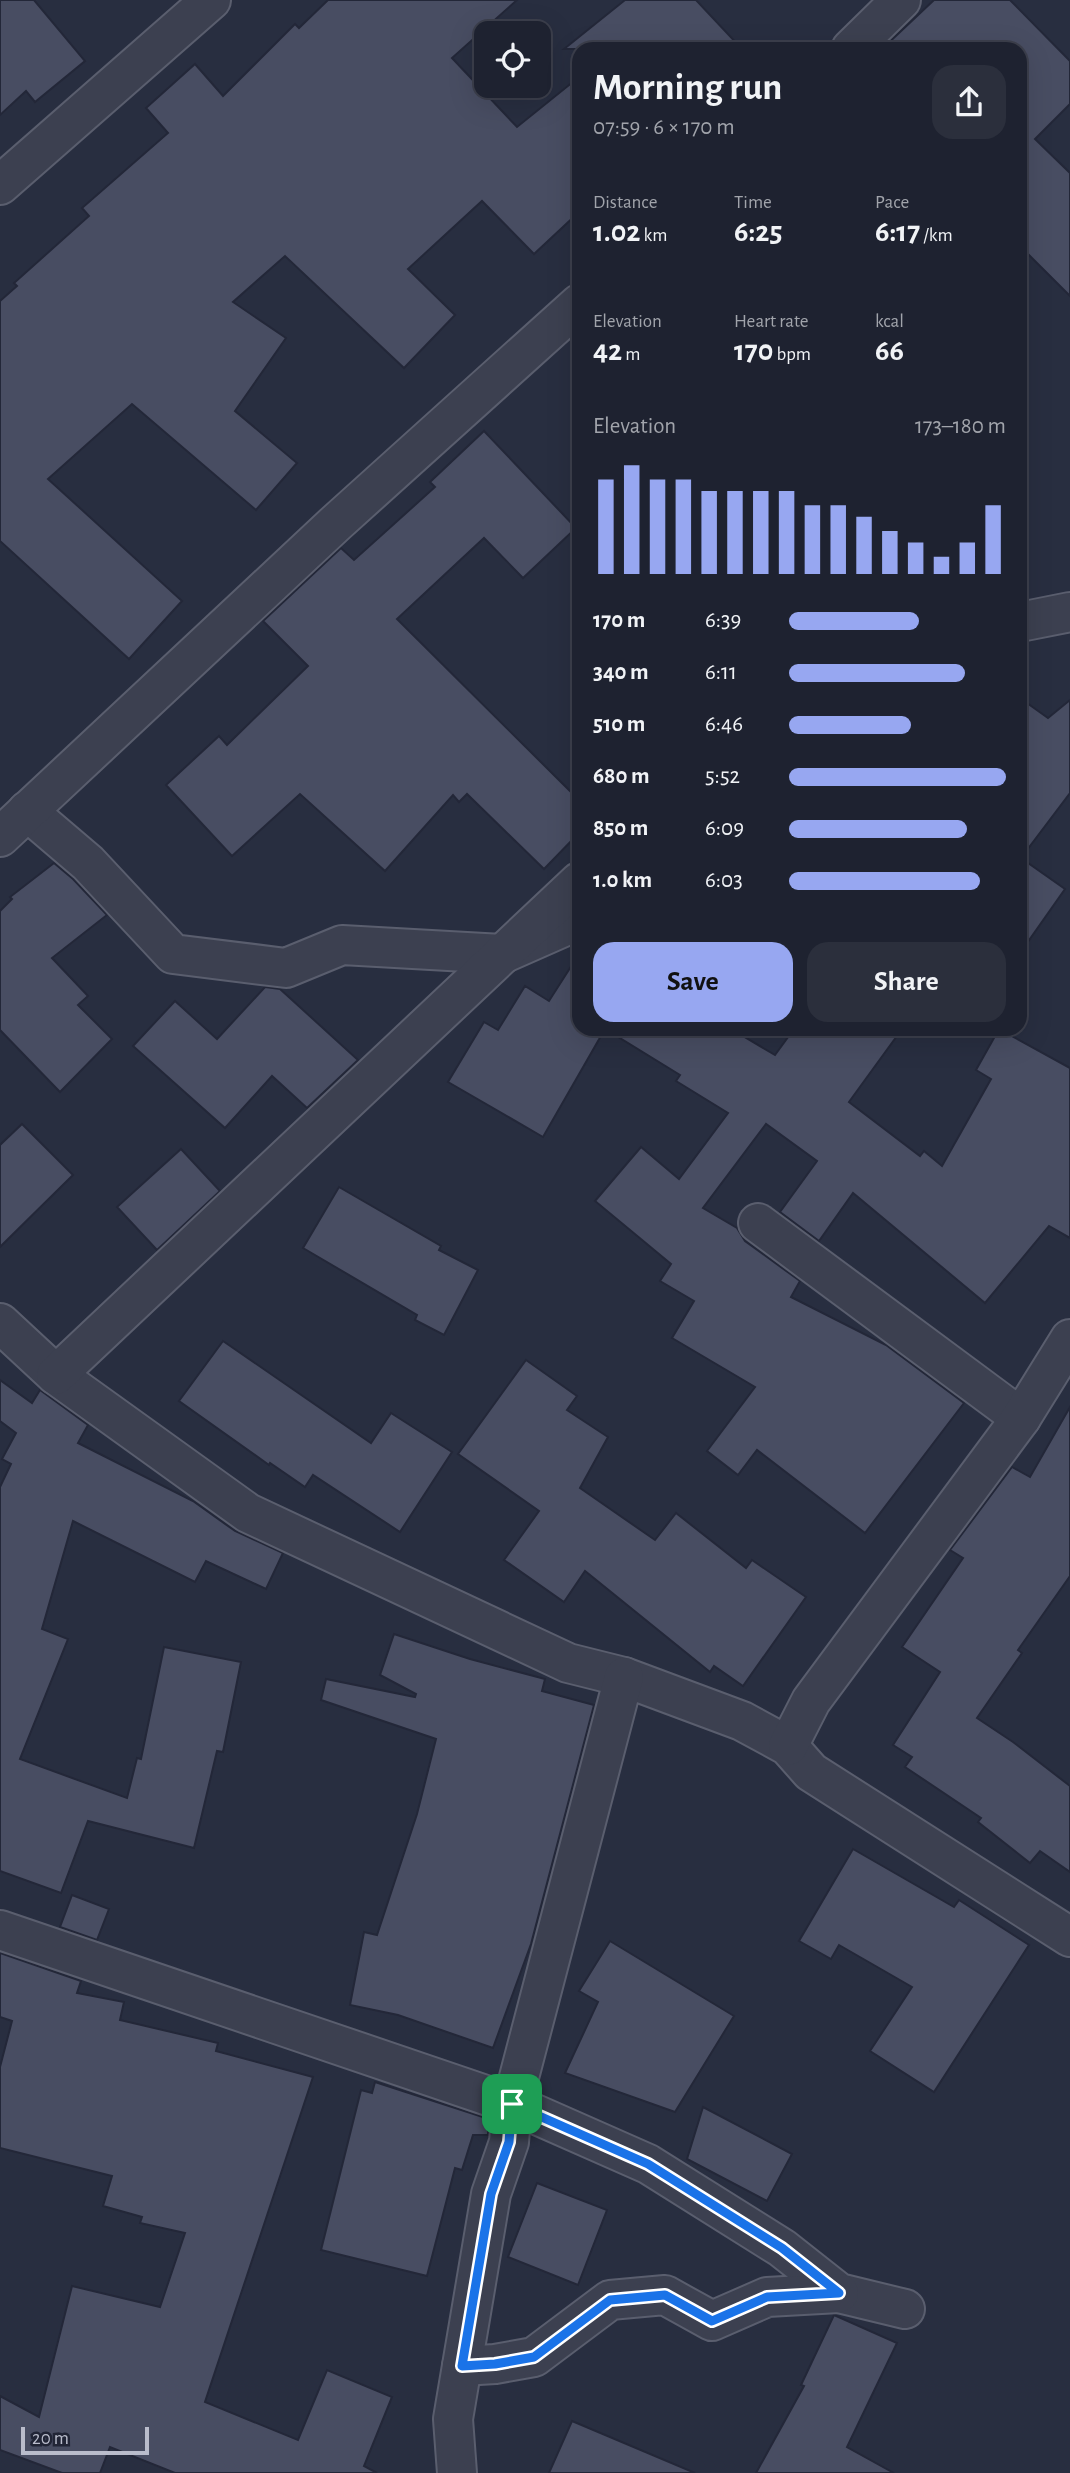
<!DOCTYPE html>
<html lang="en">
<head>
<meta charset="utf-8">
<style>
	body { margin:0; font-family:"Alegreya Sans",sans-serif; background:#2b2f3c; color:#f1f3f6; height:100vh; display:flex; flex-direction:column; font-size:26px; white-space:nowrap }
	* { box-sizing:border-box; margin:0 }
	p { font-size:23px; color:#a1a4ab }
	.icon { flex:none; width:38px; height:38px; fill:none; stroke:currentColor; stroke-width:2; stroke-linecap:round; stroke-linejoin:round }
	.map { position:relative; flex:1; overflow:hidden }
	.panel { position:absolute; left:572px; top:42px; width:455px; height:994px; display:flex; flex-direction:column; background:#1e2230; border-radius:21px; box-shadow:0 7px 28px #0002,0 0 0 2px #3c3f4c }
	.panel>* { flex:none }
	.controls { position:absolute; left:474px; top:21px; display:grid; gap:14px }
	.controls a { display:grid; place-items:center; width:77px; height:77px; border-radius:14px; background:#1e2230; box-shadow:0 7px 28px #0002,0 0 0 2px #3c3f4c; font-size:35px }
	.scale { position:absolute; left:21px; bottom:18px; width:128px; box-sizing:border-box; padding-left:7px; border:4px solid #b9bccb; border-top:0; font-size:19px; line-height:24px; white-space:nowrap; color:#b9bccb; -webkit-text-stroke:5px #212536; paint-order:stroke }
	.pin { position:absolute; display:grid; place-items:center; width:60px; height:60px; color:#fff; margin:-30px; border-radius:14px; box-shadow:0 4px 10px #0006 }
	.round { display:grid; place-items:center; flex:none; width:74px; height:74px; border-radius:21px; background:#2b2f3c }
	.summary { display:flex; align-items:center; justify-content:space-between; height:119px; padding:0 21px }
	h1 { font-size:38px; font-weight:700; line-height:52px }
	.figures { display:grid; grid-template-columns:repeat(3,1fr); gap:10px; height:119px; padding:7px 21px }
	.figures div { display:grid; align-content:center }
	.figures b { font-size:30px; font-weight:700 }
	.figures small { font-size:19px; font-weight:400 }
	.figures p { font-size:19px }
	.chart { height:196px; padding:14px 21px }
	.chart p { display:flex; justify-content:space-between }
	.chart svg { width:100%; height:126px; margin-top:7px; stroke:#97a7f1; stroke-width:6 }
	.button { display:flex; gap:14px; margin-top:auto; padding:14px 21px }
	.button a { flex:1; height:80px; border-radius:21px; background:#97a7f1; color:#111; font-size:28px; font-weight:700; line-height:80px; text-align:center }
	.button a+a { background:#2b2f3c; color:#f1f3f6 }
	ul { padding:0 21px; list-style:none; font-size:23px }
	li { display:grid; grid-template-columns:112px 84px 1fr; align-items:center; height:52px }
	li i { height:18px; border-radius:9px; background:#97a7f1 }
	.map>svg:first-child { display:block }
</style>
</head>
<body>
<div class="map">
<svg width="1070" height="2473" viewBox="0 0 1070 2473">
	<rect width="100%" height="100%" fill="#282e40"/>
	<!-- building -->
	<g fill="#484d62" stroke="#232738" stroke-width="2">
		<path d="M0 0H34L85 61 35 102 26 91 0 115Z"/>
		<path d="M328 0H517L452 58 517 127 579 77V212L534 254 482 201 408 269 455 315 404 368 285 256 233 302 286 338 235 411 297 463 256 510 132 404 48 479 182 601 129 659 0 541V301L17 286 14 283 89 216 82 208 168 133 146 108 195 64 223 96 295 24 299 28Z"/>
		<path d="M625 0H696L742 49H564Z"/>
		<path d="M934 0H1010L1070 61V104L1035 139 1070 173V296L1020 246V49H882Z"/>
		<path d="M484 431 576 528 523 578 484 538 397 619 579 800V833L544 869 467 794 459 802 453 795 385 871 300 794 232 856 166 785 219 736 227 745 308 666 263 621 341 548 354 560 435 487 430 482Z"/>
		<path d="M1020 698 1048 718 1070 700V793L1021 858 1065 889 1020 953Z"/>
		<path d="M54 863 73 879 107 915 52 958 88 996 78 1005 112 1039 60 1092 0 1030V911L12 899 10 897Z"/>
		<path d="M579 954V1029H731L775 1055 794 1029H902L849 1102 920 1156 924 1151 942 1166 991 1079 976 1070 999 1029 1070 1068V1238L1049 1226 985 1303 853 1193 819 1241 780 1212 817 1161 766 1124 703 1208 737 1228 745 1241 800 1281 791 1297 886 1345 964 1403 865 1533 757 1450 738 1475 707 1451 755 1387 672 1338 694 1301 660 1281 671 1264 595 1201 641 1147 679 1179 728 1113 676 1081 680 1075 605 1029 543 1137 448 1082 484 1022 498 1030 525 986 549 1001Z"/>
		<path d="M265 987 280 989 358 1060 307 1108 272 1076 225 1128 133 1046 175 1001 217 1039Z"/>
		<path d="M22 1124 73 1175 0 1247V1145Z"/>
		<path d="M181 1149 220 1191 157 1250 117 1207Z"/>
		<path d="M339 1187 441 1246 439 1250 478 1270 444 1335 415 1320 417 1315 303 1248Z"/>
		<path d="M223 1341 371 1443 391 1413 452 1452 400 1532 313 1475 305 1487 270 1463 269 1465 179 1401Z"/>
		<path d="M526 1360 577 1396 567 1410 608 1437 580 1488 655 1540 676 1513 746 1568 752 1560 806 1597 743 1686 714 1666 710 1672 585 1571 564 1602 504 1560 539 1511 458 1454Z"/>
		<path d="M0 1380 32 1403 40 1390 88 1425 78 1443 193 1501 235 1531 283 1553 266 1589 206 1561 195 1582 73 1521 42 1629 68 1639 20 1759 127 1798 137 1758 141 1759 164 1647 241 1662 223 1752 217 1751 194 1848 88 1821 61 1893 0 1871V1487L11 1464 2 1459 16 1433 0 1421Z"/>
		<path d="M1070 1407V1576L1018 1650 1022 1653 977 1718 1013 1742 1070 1786V1872L1040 1851 1030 1863 978 1822 981 1818 905 1767 912 1757 893 1745 940 1672 902 1647 963 1558 950 1550 1012 1467 1030 1477Z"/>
		<path d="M394 1634 470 1659 545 1679 542 1691 594 1705 531 1944 493 2048 398 2015 350 2005 364 1932 377 1935 417 1814 436 1739 321 1700 326 1679 415 1697 416 1694 380 1675Z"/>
		<path d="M853 1849 954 1907 959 1900 1029 1945 934 2092 870 2051 912 1987 839 1945 831 1959 799 1941Z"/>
		<path d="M72 1895 109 1909 97 1940 60 1927Z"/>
		<path d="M610 1941 734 2016 675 2112 565 2073 598 2002 579 1991Z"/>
		<path d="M0 1953 81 1981 77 1993 124 2002 120 2020 218 2043 216 2051 313 2077 205 2402 298 2440 327 2370 392 2397 364 2466 377 2473H175L110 2447 100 2473H62L0 2450V2396L39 2417 72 2286 160 2307 185 2233 140 2223 142 2217 103 2206 112 2176 0 2148V2067L12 2021 0 2017Z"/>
		<path d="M375 2082 489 2119 488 2135H473L462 2170 455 2168 427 2276 321 2250 361 2090 372 2093Z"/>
		<path d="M703 2107 792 2154 767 2201 687 2159Z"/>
		<path d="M537 2183 607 2210 578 2285 508 2257Z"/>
		<path d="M834 2315 897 2343 847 2447 894 2473H756L804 2386 801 2385Z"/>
		<path d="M572 2421 695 2473H549Z"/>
	</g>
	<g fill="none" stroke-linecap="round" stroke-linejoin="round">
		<!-- minor casing -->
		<g stroke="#5a5e6e" stroke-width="42">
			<g id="minor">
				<path d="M851 49 901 0"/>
				<path d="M0 185 211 0"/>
				<path d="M1020 622 1070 612"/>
				<path d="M27 811 88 863 173 954 286 968 342 945 502 954 579 920"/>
				<path d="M0 837 336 523 579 304"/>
				<path d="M758 1223 1021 1418"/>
				<path d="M0 1323 56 1375 248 1513 568 1663 624 1677 742 1721 788 1746 811 1772 1070 1937"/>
				<path d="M56 1375 579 882"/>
				<path d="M788 1746 811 1701 1021 1418 1070 1339"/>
				<path d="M0 1930 512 2104 648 2164 782 2248 839 2293 905 2309"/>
				<path d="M462 2366 495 2364 534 2357 610 2300 665 2295 712 2321 767 2297 839 2293"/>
				<path d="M457 2473 453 2419 491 2194 509 2142 512 2104 624 1677"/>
			</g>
		</g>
		<!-- minor -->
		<use href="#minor" stroke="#3c4050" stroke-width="38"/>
	</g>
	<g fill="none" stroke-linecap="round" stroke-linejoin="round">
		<!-- route casing -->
		<g stroke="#fff" stroke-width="14">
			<path id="route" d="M512 2104 648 2164 782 2248 839 2293 767 2297 712 2321 665 2295 610 2300 534 2357 495 2364 462 2366 491 2194 509 2142Z"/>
		</g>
		<!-- route -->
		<use href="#route" stroke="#1a73e8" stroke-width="9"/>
	</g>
</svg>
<div class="controls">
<a><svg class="icon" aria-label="locate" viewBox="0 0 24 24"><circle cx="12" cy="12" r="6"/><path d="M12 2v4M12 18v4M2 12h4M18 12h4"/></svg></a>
</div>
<div class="scale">20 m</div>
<div class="pin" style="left:512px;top:2104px;background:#1e9e55"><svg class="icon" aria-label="arrive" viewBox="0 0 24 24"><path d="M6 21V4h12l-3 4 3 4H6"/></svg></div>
<section class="panel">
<div class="summary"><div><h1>Morning run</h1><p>07:59 · 6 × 170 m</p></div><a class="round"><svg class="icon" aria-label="share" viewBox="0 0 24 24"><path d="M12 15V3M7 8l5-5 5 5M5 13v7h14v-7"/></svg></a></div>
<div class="figures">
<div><p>Distance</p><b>1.02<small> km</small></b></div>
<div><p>Time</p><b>6:25</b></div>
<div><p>Pace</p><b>6:17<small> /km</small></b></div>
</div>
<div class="figures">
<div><p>Elevation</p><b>42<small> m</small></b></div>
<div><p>Heart rate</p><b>170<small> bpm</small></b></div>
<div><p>kcal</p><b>66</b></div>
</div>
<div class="chart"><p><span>Elevation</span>173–180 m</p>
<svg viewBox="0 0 160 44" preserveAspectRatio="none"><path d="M5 44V11M15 44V6M25 44V11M35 44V11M45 44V15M55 44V15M65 44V15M75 44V15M85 44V20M95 44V20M105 44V24M115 44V29M125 44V33M135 44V38M145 44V33M155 44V20"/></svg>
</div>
<ul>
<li><b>170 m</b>6:39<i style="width:60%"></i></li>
<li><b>340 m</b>6:11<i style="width:81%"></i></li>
<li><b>510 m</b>6:46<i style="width:56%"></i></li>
<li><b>680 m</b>5:52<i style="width:100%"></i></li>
<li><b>850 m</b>6:09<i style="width:82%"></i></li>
<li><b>1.0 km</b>6:03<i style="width:88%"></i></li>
</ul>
<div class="button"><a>Save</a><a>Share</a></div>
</section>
</div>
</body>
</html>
